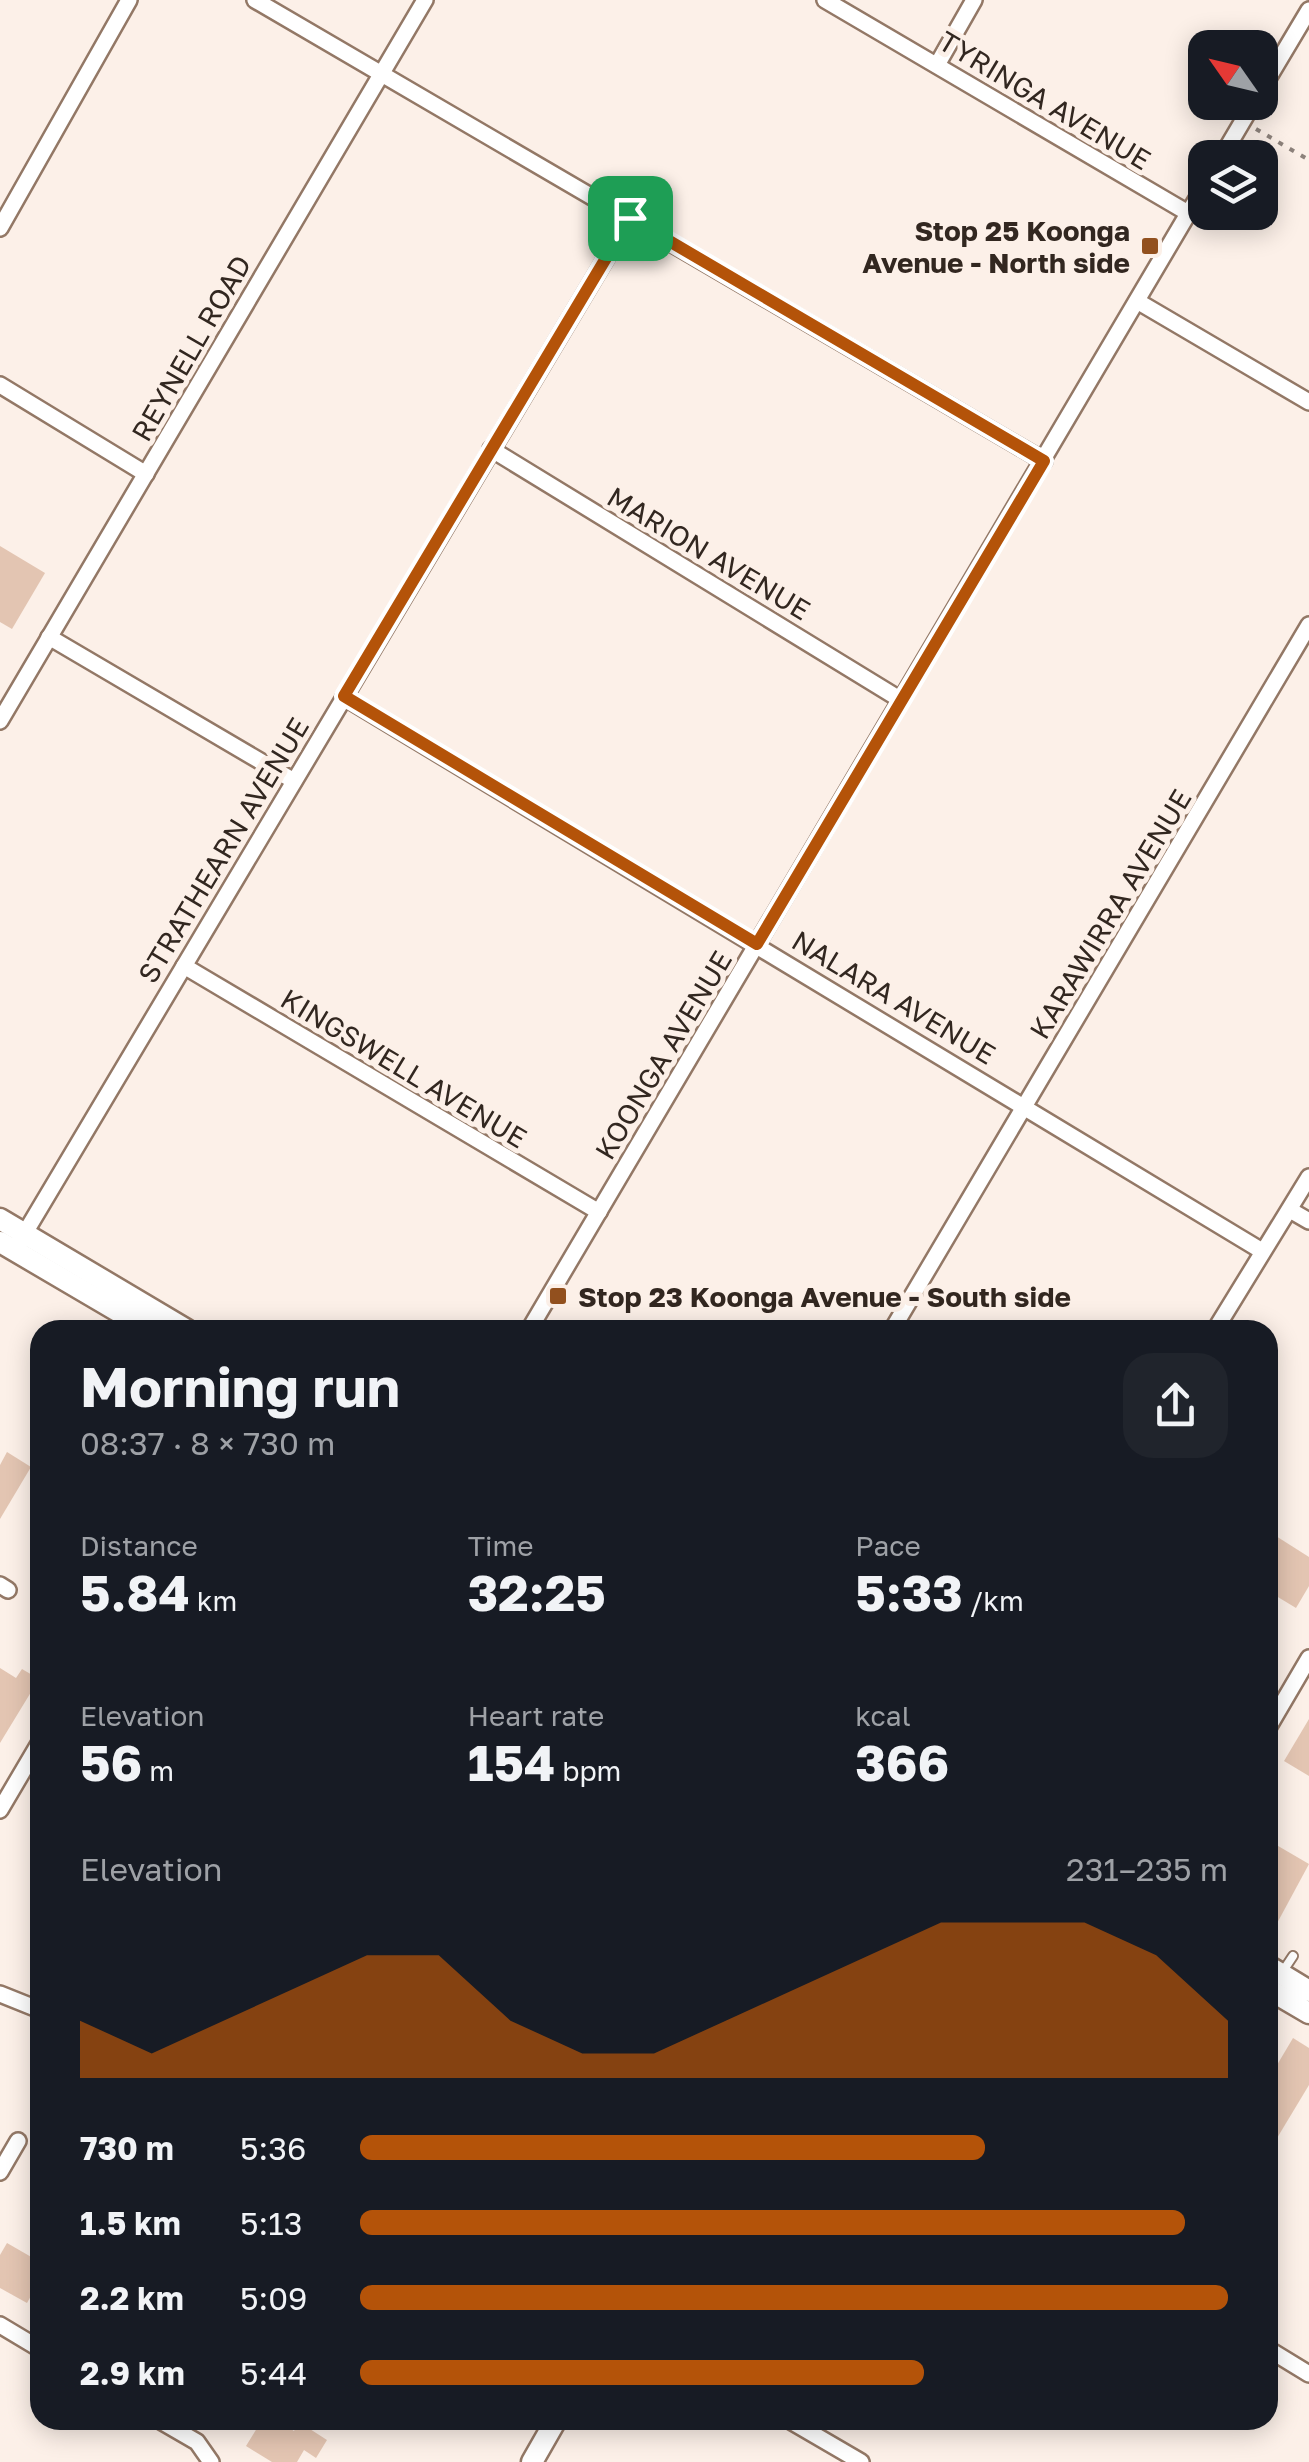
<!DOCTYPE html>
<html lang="en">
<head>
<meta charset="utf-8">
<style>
	body { margin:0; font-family:"Golos Text",sans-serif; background:#20242c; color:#f1f3f6; height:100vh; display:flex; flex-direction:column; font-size:38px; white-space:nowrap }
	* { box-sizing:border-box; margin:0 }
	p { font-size:32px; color:#9ea1a6 }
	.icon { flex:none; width:55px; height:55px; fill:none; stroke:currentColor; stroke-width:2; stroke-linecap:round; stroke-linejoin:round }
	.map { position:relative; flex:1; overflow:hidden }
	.drawer { position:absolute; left:30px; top:1320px; width:1248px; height:1110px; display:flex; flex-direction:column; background:#171b24; border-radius:30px; box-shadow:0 5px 25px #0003 }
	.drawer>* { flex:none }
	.needle { width:65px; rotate:304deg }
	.fabs { position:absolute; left:1188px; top:30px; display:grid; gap:20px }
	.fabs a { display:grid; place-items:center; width:90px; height:90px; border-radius:20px; background:#171b24; box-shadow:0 5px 25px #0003; font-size:50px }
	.pin { position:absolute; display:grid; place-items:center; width:85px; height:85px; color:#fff; margin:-42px; border-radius:20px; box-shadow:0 5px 15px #0006 }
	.round { display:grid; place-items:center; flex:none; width:105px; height:105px; border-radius:30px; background:#20242c }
	.overview { display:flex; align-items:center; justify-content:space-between; height:170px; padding:0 50px }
	h1 { font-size:55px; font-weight:700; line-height:75px }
	.metrics { display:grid; grid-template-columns:repeat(3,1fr); gap:15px; height:170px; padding:10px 50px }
	.metrics div { display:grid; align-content:center }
	.metrics b { font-size:50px; font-weight:700 }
	.metrics small { font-size:28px; font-weight:400 }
	.metrics p { font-size:28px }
	.chart { height:280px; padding:20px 50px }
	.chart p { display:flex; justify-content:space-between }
	.chart svg { width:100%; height:180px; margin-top:10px; fill:#b45309; opacity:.7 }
	ul { padding:0 50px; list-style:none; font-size:32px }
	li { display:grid; grid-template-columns:160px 120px 1fr; align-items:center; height:75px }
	li i { height:25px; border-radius:12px; background:#b45309 }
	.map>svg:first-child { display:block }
</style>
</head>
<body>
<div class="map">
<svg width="1309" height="2462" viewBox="0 0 1309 2462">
	<rect width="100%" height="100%" fill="#fcf0e8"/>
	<!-- building -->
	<g fill="#e3c5b2">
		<path d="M0 546 45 573 12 629 0 622Z"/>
		<path d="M7 1452 31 1467 0 1519V1465Z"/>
		<path d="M1268 1531 1309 1557V1586L1296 1608 1268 1591Z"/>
		<path d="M0 1668 16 1678 22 1669 39 1679 0 1743Z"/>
		<path d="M1309 1719V1776L1284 1761Z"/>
		<path d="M1268 1840 1309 1864 1268 1940Z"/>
		<path d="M1293 2038 1309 2048V2085L1268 2153V2080Z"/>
		<path d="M7 2243 40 2262V2280L27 2303 0 2288V2255Z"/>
		<path d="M262 2420H277L294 2431 299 2422 327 2440 316 2458 304 2450 297 2462H272L246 2446Z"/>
	</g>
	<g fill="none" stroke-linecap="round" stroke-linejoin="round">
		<!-- lane casing -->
		<g stroke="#937866" stroke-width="12">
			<path id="lane" d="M1281 1974 1293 1956"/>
		</g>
		<!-- street casing -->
		<g stroke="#937866" stroke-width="20">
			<g id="street">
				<path d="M255 0 1044 461"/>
				<path d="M825 0 1188 213"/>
				<path d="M937 65 974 0"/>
				<path d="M1260 92 1309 10"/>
				<path d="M1221 158 1254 102"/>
				<path d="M0 228 129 0"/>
				<path d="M1137 301 1309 402"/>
				<path d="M0 385 146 474"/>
				<path d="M491 449 901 700"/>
				<path d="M49 637 294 781"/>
				<path d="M344 697 1262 1251"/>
				<path d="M0 721 425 0"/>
				<path d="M184 966 599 1212"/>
				<path d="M1290 1210 1309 1221"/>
				<path d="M19 1243 630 218"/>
				<path d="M529 1330 1205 185"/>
				<path d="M892 1330 1309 625"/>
				<path d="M1215 1330 1309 1177"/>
				<path d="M0 1585 8 1590"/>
				<path d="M1268 1728 1309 1658"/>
				<path d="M0 1810 40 1742"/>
				<path d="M0 1994 40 2010"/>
				<path d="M0 2172 18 2141"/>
				<path d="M0 2325 40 2349"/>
				<path d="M1268 2349 1309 2374"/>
				<path d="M159 2420 197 2442 211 2462"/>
				<path d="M789 2420 861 2462"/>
			</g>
		</g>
		<!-- secondary casing -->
		<g stroke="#937866" stroke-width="25">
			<g id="secondary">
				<path d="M0 1219 187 1330"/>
				<path d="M0 1242 150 1330"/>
				<path d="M1268 1966 1309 1991"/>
				<path d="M1268 1989 1309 2013"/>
				<path d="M532 2462 556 2420"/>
			</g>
		</g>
		<!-- path -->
		<path stroke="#8d827b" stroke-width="4" stroke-dasharray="5 8" stroke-linecap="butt" d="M1256 129 1309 160"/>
		<!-- lane -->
		<use href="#lane" stroke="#fff" stroke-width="8"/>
		<!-- street -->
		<use href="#street" stroke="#fff" stroke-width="15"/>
		<!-- secondary -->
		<use href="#secondary" stroke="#fff" stroke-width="20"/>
	</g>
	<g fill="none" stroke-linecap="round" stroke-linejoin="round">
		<!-- route casing -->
		<g stroke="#fff" stroke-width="20">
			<path id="route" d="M630 218 1044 461 757 944 344 696Z"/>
		</g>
		<!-- route -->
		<use href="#route" stroke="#b45309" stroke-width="12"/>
	</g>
	<!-- markers -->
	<g fill="#92501e" stroke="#fcf0e8" stroke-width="4">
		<rect x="1140" y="236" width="20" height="20" rx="5"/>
		<rect x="548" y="1286" width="20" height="20" rx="5"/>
	</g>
	<g text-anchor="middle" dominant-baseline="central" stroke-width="10" stroke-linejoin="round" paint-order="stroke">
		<!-- street labels -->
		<g font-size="28" fill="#322720" stroke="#fcf0e8">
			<text transform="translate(1045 100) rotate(31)">TYRINGA AVENUE</text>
			<text transform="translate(191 348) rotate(-60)">REYNELL ROAD</text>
			<text transform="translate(709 553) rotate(31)">MARION AVENUE</text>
			<text transform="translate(223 850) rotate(-59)">STRATHEARN AVENUE</text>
			<text transform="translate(1110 914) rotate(-59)">KARAWIRRA AVENUE</text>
			<text transform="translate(894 997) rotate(31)">NALARA AVENUE</text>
			<text transform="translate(663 1055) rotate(-59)">KOONGA AVENUE</text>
			<text transform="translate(404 1068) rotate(31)">KINGSWELL AVENUE</text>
		</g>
		<!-- poi labels -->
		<g font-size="28" font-weight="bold" fill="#322720" stroke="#fcf0e8" text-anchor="end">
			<text x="1130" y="230">Stop 25 Koonga<tspan x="1130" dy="32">Avenue - North side</tspan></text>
			<text x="578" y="1296" text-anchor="start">Stop 23 Koonga Avenue - South side</text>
		</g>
	</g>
</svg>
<div class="fabs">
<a><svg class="needle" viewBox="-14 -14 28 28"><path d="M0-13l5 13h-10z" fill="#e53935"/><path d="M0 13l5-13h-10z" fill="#9ea1a6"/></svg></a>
<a><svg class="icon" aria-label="layers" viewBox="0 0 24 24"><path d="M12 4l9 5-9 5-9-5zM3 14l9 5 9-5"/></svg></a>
</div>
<div class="pin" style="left:630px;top:218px;background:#1e9e55"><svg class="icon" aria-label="arrive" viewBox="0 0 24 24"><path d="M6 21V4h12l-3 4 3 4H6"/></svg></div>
<section class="drawer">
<div class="overview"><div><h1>Morning run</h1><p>08:37 · 8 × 730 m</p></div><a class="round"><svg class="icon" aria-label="share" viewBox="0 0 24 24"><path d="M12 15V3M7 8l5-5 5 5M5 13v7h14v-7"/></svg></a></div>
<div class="metrics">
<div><p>Distance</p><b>5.84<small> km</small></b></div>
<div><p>Time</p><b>32:25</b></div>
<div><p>Pace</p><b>5:33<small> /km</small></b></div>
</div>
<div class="metrics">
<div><p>Elevation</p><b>56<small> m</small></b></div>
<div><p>Heart rate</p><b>154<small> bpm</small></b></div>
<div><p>kcal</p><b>366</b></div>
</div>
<div class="chart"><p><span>Elevation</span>231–235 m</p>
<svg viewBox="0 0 160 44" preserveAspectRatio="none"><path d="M0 44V30L10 38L20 30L30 22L40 14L50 14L60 30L70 38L80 38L90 30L100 22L110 14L120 6L130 6L140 6L150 14L160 30V44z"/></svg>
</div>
<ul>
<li><b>730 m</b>5:36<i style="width:72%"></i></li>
<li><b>1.5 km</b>5:13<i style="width:95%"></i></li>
<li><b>2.2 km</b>5:09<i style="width:100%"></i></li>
<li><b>2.9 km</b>5:44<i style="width:65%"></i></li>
</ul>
</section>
</div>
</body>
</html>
